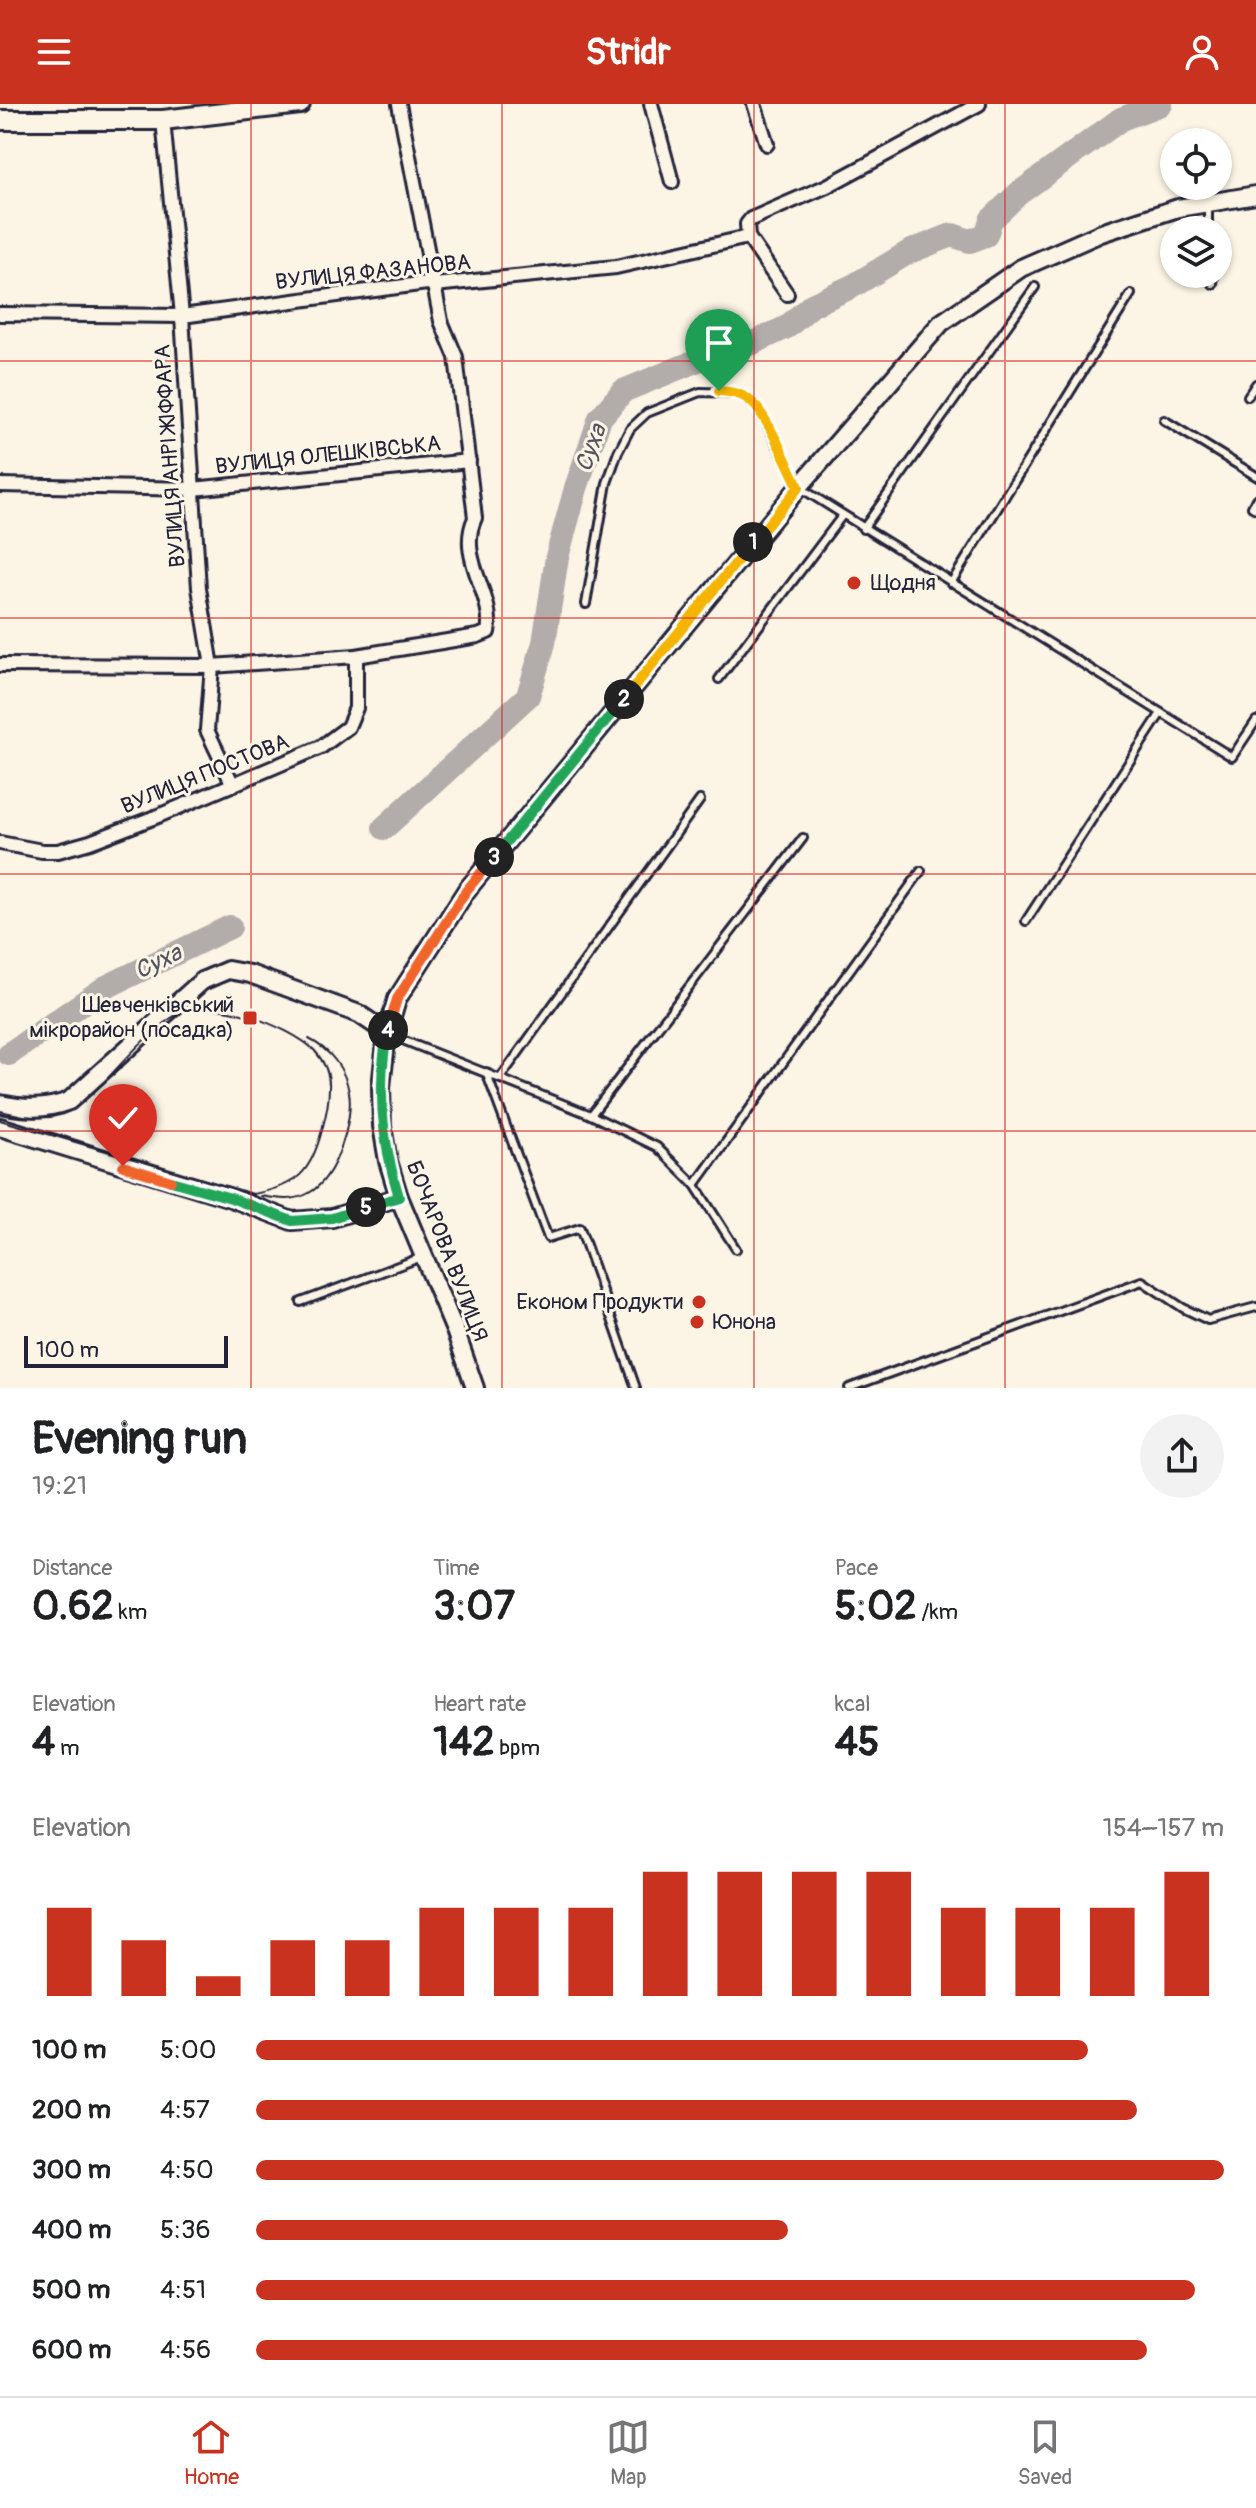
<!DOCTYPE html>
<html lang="en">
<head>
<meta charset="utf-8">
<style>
	body { margin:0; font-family:Pangolin,sans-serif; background:#f2f2f2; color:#202124; height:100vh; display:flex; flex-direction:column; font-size:30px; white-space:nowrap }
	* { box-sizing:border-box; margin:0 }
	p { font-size:26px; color:#757577 }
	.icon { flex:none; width:44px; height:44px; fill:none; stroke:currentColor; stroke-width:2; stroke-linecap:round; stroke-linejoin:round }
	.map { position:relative; height:1284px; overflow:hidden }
	.sheet { display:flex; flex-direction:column; background:#fff; flex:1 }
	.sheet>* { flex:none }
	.buttons { position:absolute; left:1160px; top:24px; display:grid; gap:16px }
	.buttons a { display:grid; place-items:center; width:72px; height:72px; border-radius:50%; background:#fff; box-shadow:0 2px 6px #0004; font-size:40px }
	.scale { position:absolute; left:24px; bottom:20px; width:204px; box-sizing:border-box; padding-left:8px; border:4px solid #22223b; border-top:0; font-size:22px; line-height:28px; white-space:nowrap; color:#22223b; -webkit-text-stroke:6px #fcf5e5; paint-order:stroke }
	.pin { position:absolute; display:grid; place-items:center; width:68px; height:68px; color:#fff; margin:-82px -34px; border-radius:50% 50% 50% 0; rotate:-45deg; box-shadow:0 0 8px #0007 }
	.pin .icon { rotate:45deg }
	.km { position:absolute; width:40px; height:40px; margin:-20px; border-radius:50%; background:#222; color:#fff; font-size:22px; line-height:40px; text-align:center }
	.round { display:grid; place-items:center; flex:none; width:84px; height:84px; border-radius:42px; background:#f2f2f2 }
	.summary { display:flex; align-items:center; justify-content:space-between; height:136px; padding:0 32px }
	h1 { font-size:44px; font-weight:700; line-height:60px }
	.metrics { display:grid; grid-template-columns:repeat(3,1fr); gap:12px; height:136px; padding:8px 32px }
	.metrics div { display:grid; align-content:center }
	.metrics b { font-size:40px; font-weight:700 }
	.metrics small { font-size:22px; font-weight:400 }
	.metrics p { font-size:22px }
	.chart { height:224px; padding:16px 32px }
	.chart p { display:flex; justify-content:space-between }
	.chart svg { width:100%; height:144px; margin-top:8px; stroke:#c8321e; stroke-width:6 }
	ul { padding:0 32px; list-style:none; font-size:26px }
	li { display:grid; grid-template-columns:128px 96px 1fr; align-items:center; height:60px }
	li i { height:20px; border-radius:10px; background:#c8321e }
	header { display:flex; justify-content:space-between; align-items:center; height:104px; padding:0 32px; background:#c8321e; color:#fff; font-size:36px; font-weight:700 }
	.tabs { display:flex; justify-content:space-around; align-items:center; height:112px; border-top:2px solid #e0e0e0; background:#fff; font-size:22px; color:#757577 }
	.tabs a { display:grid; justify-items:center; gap:4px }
	.tabs .current { color:#c8321e }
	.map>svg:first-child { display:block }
</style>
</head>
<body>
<header><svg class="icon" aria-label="menu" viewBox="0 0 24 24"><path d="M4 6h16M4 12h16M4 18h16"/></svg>Stridr<svg class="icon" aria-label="person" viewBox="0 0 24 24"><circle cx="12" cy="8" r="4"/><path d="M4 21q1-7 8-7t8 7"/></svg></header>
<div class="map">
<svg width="1256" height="1284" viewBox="0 0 1256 1284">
	<rect width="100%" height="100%" fill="#fcf5e5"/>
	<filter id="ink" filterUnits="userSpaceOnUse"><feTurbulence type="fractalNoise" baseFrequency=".0125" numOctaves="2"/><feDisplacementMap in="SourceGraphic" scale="16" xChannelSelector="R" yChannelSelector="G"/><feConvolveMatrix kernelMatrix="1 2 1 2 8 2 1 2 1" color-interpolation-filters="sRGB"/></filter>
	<g filter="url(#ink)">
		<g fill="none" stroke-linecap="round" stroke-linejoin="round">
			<!-- river -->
			<g stroke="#b2adab" stroke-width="24">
				<path d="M384 724 528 592 544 539 557 453 576 384 600 314 623 287 713 250 753 239 787 223 812 201 853 182 909 148 952 131 970 137 986 131 991 116 1018 90 1121 15 1161 0"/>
				<path d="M9 950 106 883 230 823"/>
			</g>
			<!-- service casing -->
			<g stroke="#22223b" stroke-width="12">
				<g id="service">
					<path d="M1208 102V126"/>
					<path d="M1213 180 1214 170"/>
					<path d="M1248 292 1256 280"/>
					<path d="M1164 316 1256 372"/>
					<path d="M1256 395 1252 403 1256 405"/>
					<path d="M863 425 1035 183"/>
					<path d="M951 479 1131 190"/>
					<path d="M586 500 607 379 618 348 630 325 647 309 700 288 735 289 750 296 761 309 799 383 1232 653 1256 617"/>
					<path d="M719 575 842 412"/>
					<path d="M1026 817 1161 609"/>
					<path d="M390 931 591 1011 657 1043 695 1081 736 1145"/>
					<path d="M486 968 548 1134 580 1124 636 1284"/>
					<path d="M501 973 700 696"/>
					<path d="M591 1011 803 734"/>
					<path d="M695 1081 921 767"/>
					<path d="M301 1198 422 1153"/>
					<path d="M849 1284 1142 1177 1183 1204 1208 1216 1256 1203"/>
				</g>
			</g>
			<!-- minor casing -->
			<g stroke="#22223b" stroke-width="18">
				<g id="minor">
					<path d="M651 0 672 78"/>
					<path d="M754 0 767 40"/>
					<path d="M163 16 182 212 199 484 212 562 207 626 233 681"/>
					<path d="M787 190 748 133 747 120 751 115 827 82 979 0"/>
					<path d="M0 210 182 212 427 179 434 181 616 163 748 133"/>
					<path d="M0 381 193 385 469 357"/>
					<path d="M0 561 212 562 356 552 478 532 488 528C496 492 456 454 475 414L456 253 441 217 399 0"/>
					<path d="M0 739 42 747H58L90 738 158 712 321 643 348 623 356 604V552"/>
				</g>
			</g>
			<!-- tertiary casing -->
			<g stroke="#22223b" stroke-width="22">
				<g id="tertiary">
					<path d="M0 1000C25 1005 45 1006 69 997L202 877 228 866 250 870 359 910 387 929"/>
					<path d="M0 1023 231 1094 292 1117 332 1114 399 1093"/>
					<path d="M475 1284 456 1229 399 1093 388 1057 382 1022 381 983 387 929 397 895 466 787 799 383 941 219 1021 164 1101 129 1178 104 1256 91"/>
				</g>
			</g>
			<!-- secondary casing -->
			<g stroke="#22223b" stroke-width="24">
				<path id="secondary" d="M0 16H163L300 0"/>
			</g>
			<!-- service -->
			<use href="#service" stroke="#fcf5e5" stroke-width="6"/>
			<!-- minor -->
			<use href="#minor" stroke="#fcf5e5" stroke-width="12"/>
			<!-- tertiary -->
			<use href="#tertiary" stroke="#fcf5e5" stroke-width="16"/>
			<!-- secondary -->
			<use href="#secondary" stroke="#fcf5e5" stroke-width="18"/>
			<!-- tram -->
			<g stroke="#22223b" stroke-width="2">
				<path d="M0 1007C20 1011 39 1017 60 1011 78 1006 89 992 103 979 126 955 150 926 179 909 211 892 289 922 314 946 323 956 330 970 329 984 329 999 326 1012 322 1026 311 1069 297 1082 253 1090L0 1016"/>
				<path d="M261 1092C278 1095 293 1098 309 1089 336 1074 354 1016 349 988 345 964 329 945 309 935"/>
			</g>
		</g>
	</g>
	<g fill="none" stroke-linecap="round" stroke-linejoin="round" filter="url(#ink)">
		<!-- split-1 casing -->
		<g stroke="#fff" stroke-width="16">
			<path id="split-1" d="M719 287C729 288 741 289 749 296 766 307 788 363 799 383L753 438"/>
		</g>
		<!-- split-2 casing -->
		<g stroke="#fff" stroke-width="16">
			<path id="split-2" d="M624 595 753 438"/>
		</g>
		<!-- split-3 casing -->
		<g stroke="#fff" stroke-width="16">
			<path id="split-3" d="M494 753 624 595"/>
		</g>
		<!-- split-4 casing -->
		<g stroke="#fff" stroke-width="16">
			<path id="split-4" d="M388 926 397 895 466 787 494 753"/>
		</g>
		<!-- split-5 casing -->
		<g stroke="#fff" stroke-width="16">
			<path id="split-5" d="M366 1103 399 1093C382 1038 376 983 388 926"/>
		</g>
		<!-- split-6 casing -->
		<g stroke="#fff" stroke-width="16">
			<path id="split-6" d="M171 1077 231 1094 292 1117 332 1114 366 1103"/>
		</g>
		<!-- split-7 casing -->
		<g stroke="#fff" stroke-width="16">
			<path id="split-7" d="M123 1062 171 1077"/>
		</g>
		<!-- split-1 -->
		<use href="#split-1" stroke="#f5b400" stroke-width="10"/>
		<!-- split-2 -->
		<use href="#split-2" stroke="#f5b400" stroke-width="10"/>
		<!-- split-3 -->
		<use href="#split-3" stroke="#22a559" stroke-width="10"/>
		<!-- split-4 -->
		<use href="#split-4" stroke="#f0652b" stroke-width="10"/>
		<!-- split-5 -->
		<use href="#split-5" stroke="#22a559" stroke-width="10"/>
		<!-- split-6 -->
		<use href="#split-6" stroke="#22a559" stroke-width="10"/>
		<!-- split-7 -->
		<use href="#split-7" stroke="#f0652b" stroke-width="10"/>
	</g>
	<!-- grid -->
	<path fill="none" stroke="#d62828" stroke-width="2" stroke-opacity="0.55" d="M251 0V1284M502 0V1284M754 0V1284M1005 0V1284M0 257H1256M0 514H1256M0 770H1256M0 1027H1256"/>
	<!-- markers -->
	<g fill="#c8321e" stroke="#fcf5e5" stroke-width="3">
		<circle cx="854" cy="479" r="8"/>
		<rect x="242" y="906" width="16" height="16" rx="4"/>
		<circle cx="699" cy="1198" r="8"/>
		<circle cx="697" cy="1218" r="8"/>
	</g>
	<g text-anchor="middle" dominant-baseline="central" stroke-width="6" stroke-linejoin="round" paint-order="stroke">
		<!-- street labels -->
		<g font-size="22" fill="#22223b" stroke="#fcf5e5">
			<text transform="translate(373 168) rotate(-6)">ВУЛИЦЯ ФАЗАНОВА</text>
			<text transform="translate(328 351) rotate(-6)">ВУЛИЦЯ ОЛЕШКІВСЬКА</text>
			<text transform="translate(170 352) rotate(-94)">ВУЛИЦЯ АНРІ ЖІФФАРА</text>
			<text transform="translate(205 670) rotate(-22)">ВУЛИЦЯ ПОСТОВА</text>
			<text transform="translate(447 1147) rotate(69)">БОЧАРОВА ВУЛИЦЯ</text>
		</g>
		<!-- poi labels -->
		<g font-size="22" fill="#22223b" stroke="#fcf5e5" text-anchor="start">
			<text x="870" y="479">Щодня</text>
			<text x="234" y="901" text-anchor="end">Шевченківський<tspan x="234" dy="25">мікрорайон (посадка)</tspan></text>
			<text x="683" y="1198" text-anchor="end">Економ Продукти</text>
			<text x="713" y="1218">Юнона</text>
		</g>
		<!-- water labels -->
		<g font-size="24" font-style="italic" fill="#545362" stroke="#fcf5e5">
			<text transform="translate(591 344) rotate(-70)">Суха</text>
			<text transform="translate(158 858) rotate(-26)">Суха</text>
		</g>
	</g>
</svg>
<div class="buttons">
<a><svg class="icon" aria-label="locate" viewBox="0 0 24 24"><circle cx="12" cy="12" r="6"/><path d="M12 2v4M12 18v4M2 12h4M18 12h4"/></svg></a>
<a><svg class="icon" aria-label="layers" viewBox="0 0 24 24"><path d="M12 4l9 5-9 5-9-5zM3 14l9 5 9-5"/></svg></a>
</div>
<div class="scale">100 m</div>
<div class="pin" style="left:719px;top:287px;background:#1e9e55"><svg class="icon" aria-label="arrive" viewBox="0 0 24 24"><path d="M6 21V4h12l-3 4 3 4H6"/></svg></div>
<div class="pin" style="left:123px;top:1062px;background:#d93025"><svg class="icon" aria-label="check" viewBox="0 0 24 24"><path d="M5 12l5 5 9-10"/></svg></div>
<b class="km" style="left:753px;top:438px">1</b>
<b class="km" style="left:624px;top:595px">2</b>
<b class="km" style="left:494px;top:753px">3</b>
<b class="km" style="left:388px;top:926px">4</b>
<b class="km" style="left:366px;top:1103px">5</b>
</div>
<section class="sheet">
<div class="summary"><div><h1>Evening run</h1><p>19:21</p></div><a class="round"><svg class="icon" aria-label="share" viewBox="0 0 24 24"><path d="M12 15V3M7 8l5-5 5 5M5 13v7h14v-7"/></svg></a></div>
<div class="metrics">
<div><p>Distance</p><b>0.62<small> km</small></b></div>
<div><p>Time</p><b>3:07</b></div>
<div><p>Pace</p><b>5:02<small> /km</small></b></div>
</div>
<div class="metrics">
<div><p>Elevation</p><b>4<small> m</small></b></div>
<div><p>Heart rate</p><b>142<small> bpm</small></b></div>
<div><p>kcal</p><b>45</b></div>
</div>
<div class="chart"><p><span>Elevation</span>154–157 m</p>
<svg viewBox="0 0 160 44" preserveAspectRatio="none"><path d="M5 44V17M15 44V27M25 44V38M35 44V27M45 44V27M55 44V17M65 44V17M75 44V17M85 44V6M95 44V6M105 44V6M115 44V6M125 44V17M135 44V17M145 44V17M155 44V6"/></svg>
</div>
<ul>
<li><b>100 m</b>5:00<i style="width:86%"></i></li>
<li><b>200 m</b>4:57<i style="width:91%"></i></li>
<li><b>300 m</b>4:50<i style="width:100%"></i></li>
<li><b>400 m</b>5:36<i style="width:55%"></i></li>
<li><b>500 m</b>4:51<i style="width:97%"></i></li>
<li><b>600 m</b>4:56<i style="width:92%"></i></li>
</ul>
</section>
<nav class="tabs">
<a class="current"><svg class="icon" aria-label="home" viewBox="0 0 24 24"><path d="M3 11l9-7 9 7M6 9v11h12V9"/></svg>Home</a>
<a><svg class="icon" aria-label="map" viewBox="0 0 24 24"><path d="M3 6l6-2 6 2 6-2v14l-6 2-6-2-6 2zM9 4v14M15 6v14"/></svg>Map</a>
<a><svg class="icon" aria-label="saved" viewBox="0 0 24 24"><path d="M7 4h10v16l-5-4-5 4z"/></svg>Saved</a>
</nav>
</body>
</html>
